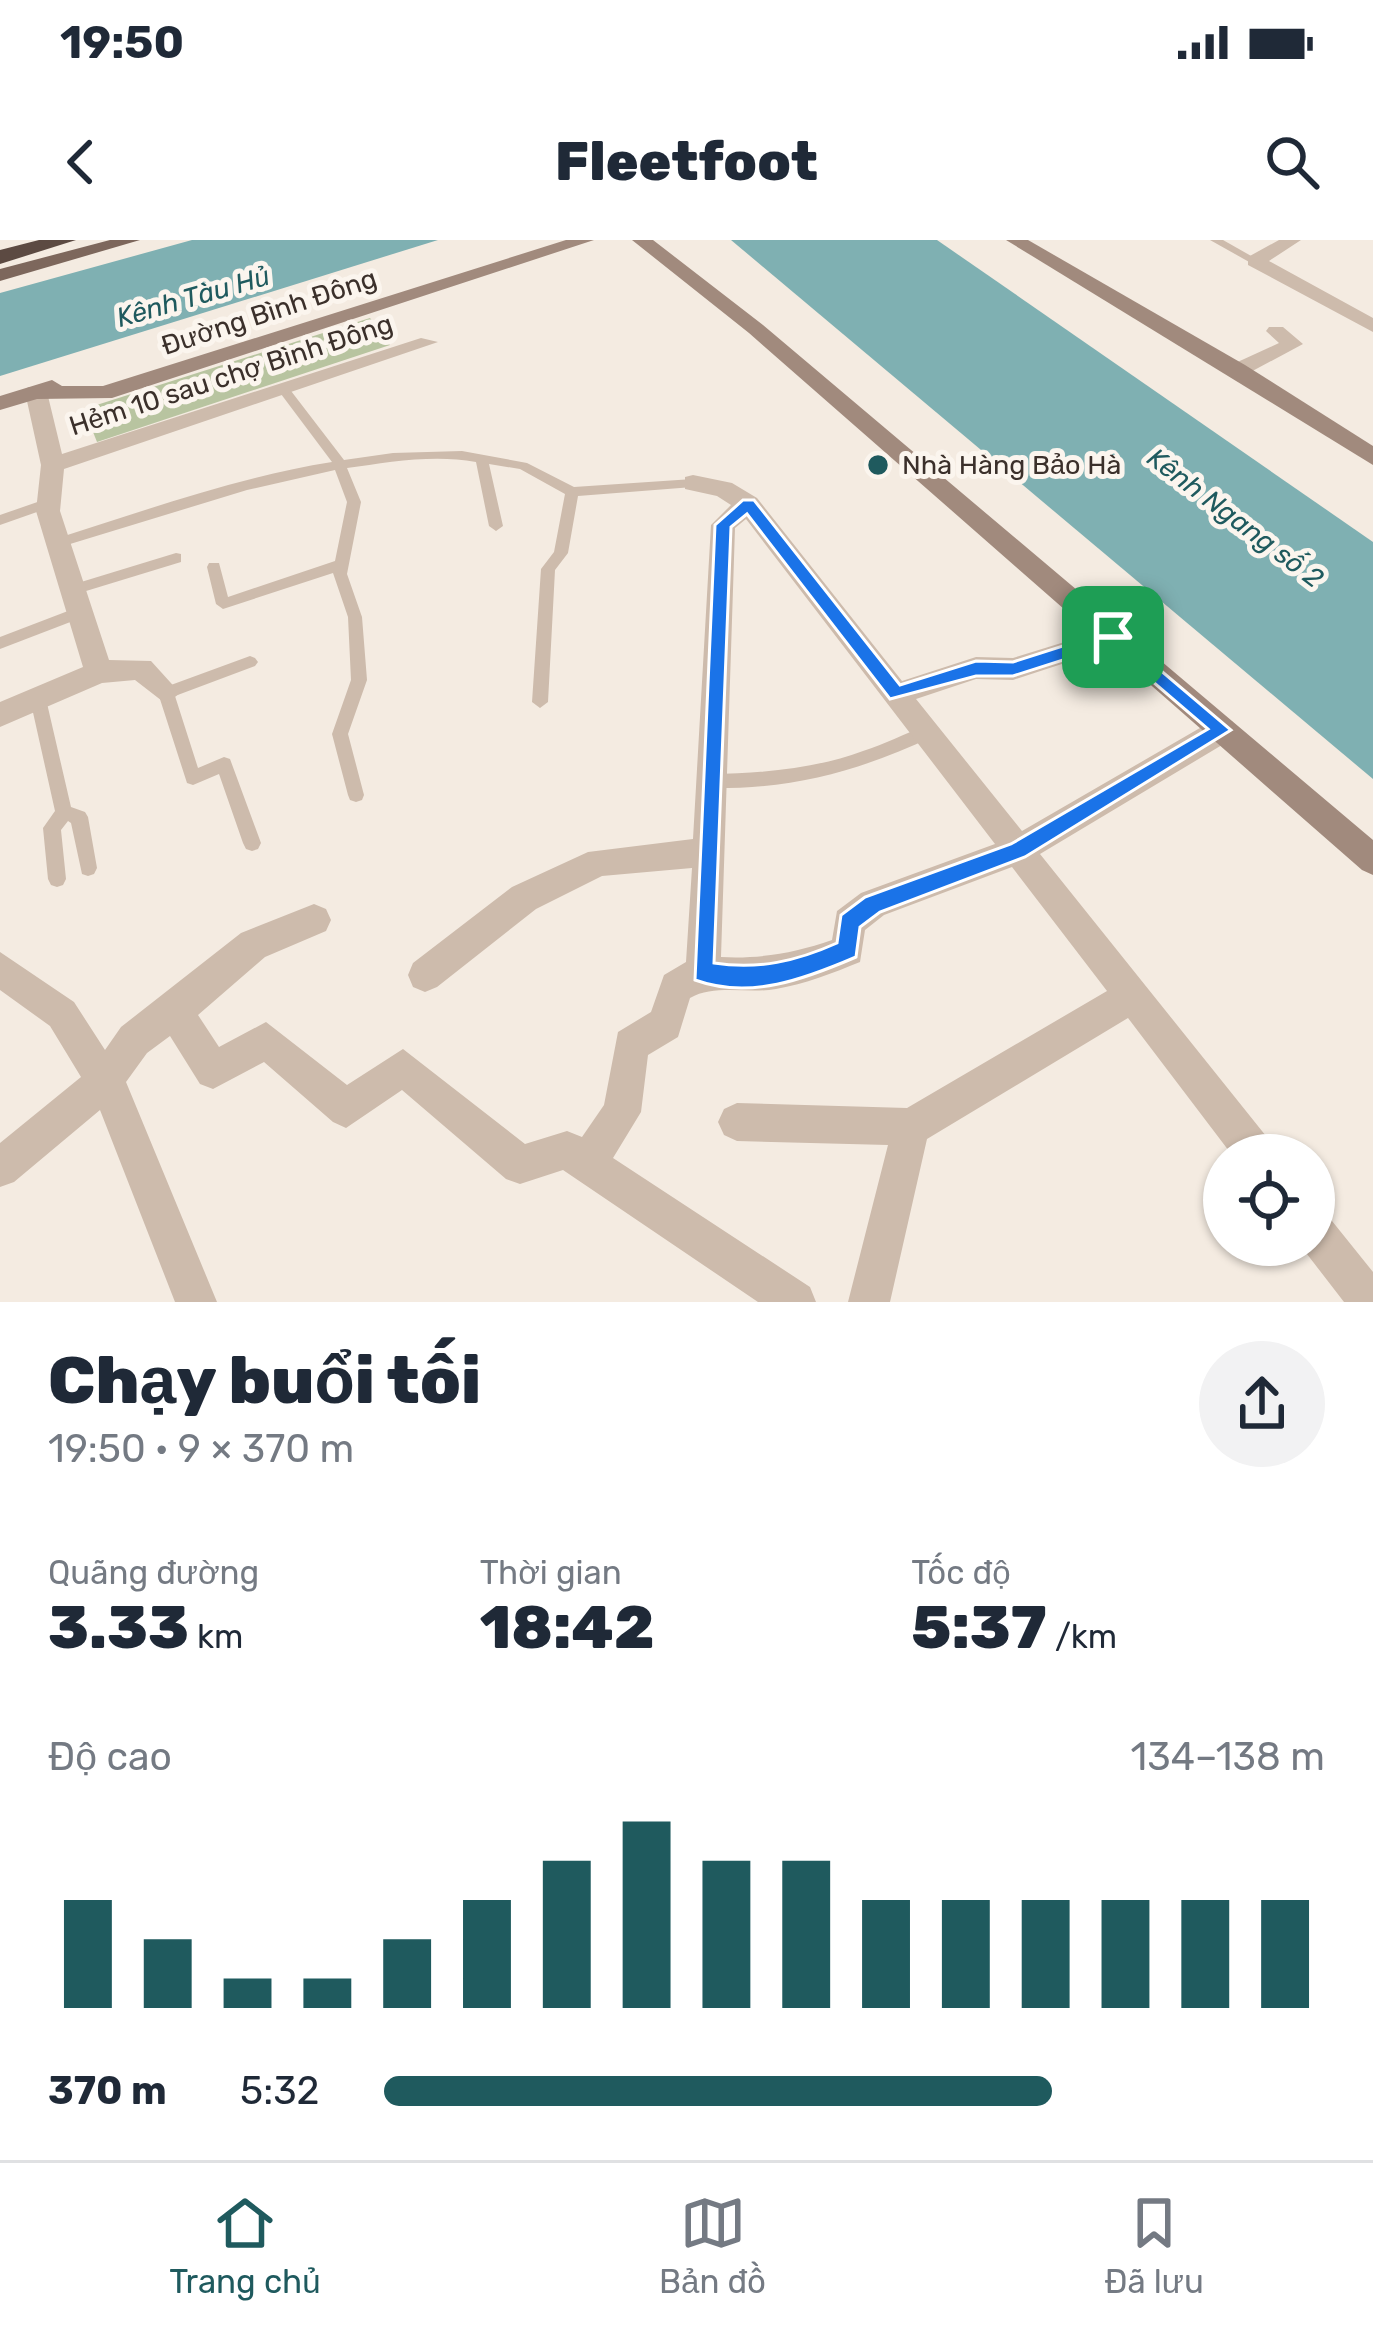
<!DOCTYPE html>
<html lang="vi">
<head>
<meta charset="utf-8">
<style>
	body { margin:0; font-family:Rubik,sans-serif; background:#f2f2f3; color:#1f2937; height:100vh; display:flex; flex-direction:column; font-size:45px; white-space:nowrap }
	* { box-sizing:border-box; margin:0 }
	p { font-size:39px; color:#747a83 }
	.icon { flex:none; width:66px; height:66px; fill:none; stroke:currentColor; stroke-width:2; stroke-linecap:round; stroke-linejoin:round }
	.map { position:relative; height:1062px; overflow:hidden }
	.details { display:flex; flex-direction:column; background:#fff; flex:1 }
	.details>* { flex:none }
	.controls { position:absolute; left:1203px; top:894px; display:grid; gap:24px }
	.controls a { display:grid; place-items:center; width:132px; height:132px; border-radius:50%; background:#fff; box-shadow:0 3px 9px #0004; font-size:60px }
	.pin { position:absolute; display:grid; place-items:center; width:102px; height:102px; color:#fff; margin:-51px; border-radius:24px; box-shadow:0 6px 18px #0006 }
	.round { display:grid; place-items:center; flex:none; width:126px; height:126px; border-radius:63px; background:#f2f2f3 }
	.headline { display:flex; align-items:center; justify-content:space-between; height:204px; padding:0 48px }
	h1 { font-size:66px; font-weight:800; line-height:90px }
	.stats { display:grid; grid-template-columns:repeat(3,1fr); gap:18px; height:204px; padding:12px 48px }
	.stats div { display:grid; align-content:center }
	.stats b { font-size:60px; font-weight:800 }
	.stats small { font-size:33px; font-weight:400 }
	.stats p { font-size:33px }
	.chart { height:336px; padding:24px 48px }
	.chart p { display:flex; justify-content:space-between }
	.chart svg { width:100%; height:216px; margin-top:12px; stroke:#1f5a5e; stroke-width:6 }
	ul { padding:0 48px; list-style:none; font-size:39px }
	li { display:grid; grid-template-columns:192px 144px 1fr; align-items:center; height:90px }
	li i { height:30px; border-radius:15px; background:#1f5a5e }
	.status { display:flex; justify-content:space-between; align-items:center; height:84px; padding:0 60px; background:#fff; direction:ltr }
	.status svg { height:33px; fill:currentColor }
	header { display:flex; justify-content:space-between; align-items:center; height:156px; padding:0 48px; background:#fff; font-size:54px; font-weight:800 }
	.tab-bar { display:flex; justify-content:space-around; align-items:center; height:168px; border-top:3px solid #e0e1e3; background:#fff; font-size:33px; color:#747a83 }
	.tab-bar a { display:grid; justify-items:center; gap:6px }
	.tab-bar .current { color:#1f5a5e }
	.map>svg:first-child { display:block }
</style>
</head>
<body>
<div class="status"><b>19:50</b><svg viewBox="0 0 49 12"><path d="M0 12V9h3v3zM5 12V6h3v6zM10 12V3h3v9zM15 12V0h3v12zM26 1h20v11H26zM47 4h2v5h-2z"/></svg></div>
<header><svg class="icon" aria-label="back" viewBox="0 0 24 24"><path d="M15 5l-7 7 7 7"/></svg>Fleetfoot<svg class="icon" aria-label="search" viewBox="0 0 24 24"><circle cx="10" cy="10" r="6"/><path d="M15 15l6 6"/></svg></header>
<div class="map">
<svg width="1373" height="1062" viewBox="0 0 1373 1062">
	<rect width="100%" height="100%" fill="#f4ebe1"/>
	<!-- green -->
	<path fill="#b8c4a0" d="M370 78 390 105 97 202 84 169Z"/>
	<!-- water -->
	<g fill="#7fb0b2">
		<path d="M192 0H438L0 136V53Z"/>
		<path d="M731 0H937L1373 302V539Z"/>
	</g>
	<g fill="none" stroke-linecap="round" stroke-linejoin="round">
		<!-- lane -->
		<g fill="#cdbbac" fill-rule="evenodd">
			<path d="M1210 0H1223L1260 21 1251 23Z"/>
			<path d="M284 146 288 147 344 220 393 213 462 211 527 223 574 247 693 239 700 243 693 247 578 256 568 313 555 330 548 462 540 468 532 462 541 329 554 312 565 254 520 229 489 224 503 286 496 291 489 286 476 222C434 214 389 222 347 228L361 262 347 334 362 377 367 440 348 494 364 555 362 560 356 562 350 560 348 555 332 494 351 440 348 377 333 333 223 369 216 364 207 327 209 323H219L228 357 335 321 347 262 335 230 247 250 57 308 50 303 52 300C144 271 237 237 332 222L278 150Z"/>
			<path d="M49 258 54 260V266L0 285V275Z"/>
			<path d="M176 313 181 314V322L73 355 66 350 68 346Z"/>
			<path d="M81 366 86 368 88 372 86 376 0 409V397Z"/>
			<path d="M250 416 255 418 258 422 255 426 175 456 198 528 224 517 230 519 261 603 258 609 252 611 246 609 243 603 219 534 193 545 187 543 158 453 160 449Z"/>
			<path d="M38 453 46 459 71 567 85 572 88 577 97 628 94 634 88 636 82 634 71 583 68 581 61 590 66 639 63 645 57 647 51 645 48 639 43 588 55 571 30 459Z"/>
			<path d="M926 485 932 487 934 492 932 497C874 524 816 543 752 547 736 548 720 549 705 546L703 541 705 536 711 534C763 533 814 529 863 511 885 504 905 494 926 485Z"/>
		</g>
		<!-- street -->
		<g fill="#cdbbac" fill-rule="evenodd">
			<path d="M1279 0H1301L1269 21 1373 78V92L1248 25V17Z"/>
			<path d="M1269 87H1283L1303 104 1245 135H1231V125L1279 103 1266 91Z"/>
			<path d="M421 98 438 102 64 229 60 271 109 420 151 421 180 453 166 464 135 440 102 443 0 487V462L83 427 36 271 41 225 25 152 28 147H44L47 152 62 214Z"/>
			<path d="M693 235 732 243 757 258 902 441 976 417 1013 418 1113 387 1123 390 1127 397 1123 404 1013 440 976 439 916 459 1022 591 1212 481H1232L1237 490 1232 499 1040 614 1270 901 1275 915H1232L1128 778 927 899 890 1062H848L888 905 737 901 724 895 718 882 724 869 737 863 907 868 1107 751 1012 627 884 675 865 690 860 722C833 733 805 744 776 749 747 754 715 744 690 758L678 797 648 815 641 872 613 918 810 1047 816 1062H758L563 930 520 944 506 939 402 850 346 888 333 882 264 822 213 849 200 844 170 796 147 813 126 842 217 1062H175L100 870 14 942 0 947V903L81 837 50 786 0 750V712L74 762 105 810 121 787 241 693 314 664 326 669 331 680 326 691 265 717 198 775 219 807 266 782 347 845 403 809 525 904 567 891 582 897 604 865 618 792 651 772 664 735 686 722 692 628 602 636 536 669 437 747 425 752 413 747 408 735 413 723 512 647 588 612 693 599 711 285 731 265 717 256 685 249V237ZM746 279 995 604 861 653 837 671 832 700C795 713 760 719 721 717L735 288Z"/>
			<path d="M1314 970 1328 976 1373 1032V1062H1344L1300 1005H1314Z"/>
		</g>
		<!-- secondary -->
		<g fill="#a18a7d" fill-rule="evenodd">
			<path d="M566 0H594L112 158 37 159 0 170V156L52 140 62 146H103Z"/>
			<path d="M632 0H653L763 85 1373 600V635L1362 630 749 93Z"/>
			<path d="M1006 0H1028L1245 125 1373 206V225Z"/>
		</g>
		<!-- primary -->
		<path fill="#7d675c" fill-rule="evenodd" d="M110 0H140L0 41V29Z"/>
		<!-- highway -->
		<path fill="#5c4a42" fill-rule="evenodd" d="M39 0H76L0 24V10Z"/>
	</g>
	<!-- route -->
	<path fill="#1a73e8" stroke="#fff" stroke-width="3" fill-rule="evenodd" d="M743 260H754L900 445 976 421 1013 422 1113 390 1231 490 1025 617 880 672 860 687 856 717C805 739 750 760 695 740L715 285ZM747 274 890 459 976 436H1013L1110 405 1208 489 1011 604 865 657 841 675 837 703C797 721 758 730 714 723L731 287Z"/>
	<!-- markers -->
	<circle fill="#1f5a5e" stroke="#fbf5ee" stroke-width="4.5" cx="878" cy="225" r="12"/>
	<g text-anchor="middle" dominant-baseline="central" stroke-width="10" stroke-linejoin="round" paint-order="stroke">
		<!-- far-water labels -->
		<g font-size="27" font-style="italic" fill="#1f5a5e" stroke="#fbf5ee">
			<text transform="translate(193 57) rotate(-16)">Kênh Tàu Hủ</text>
			<text transform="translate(1235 278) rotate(37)">Kênh Ngang số 2</text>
		</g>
		<!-- far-street labels -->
		<g font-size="27" fill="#3b302b" stroke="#fbf5ee">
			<text transform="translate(269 72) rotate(-18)">Đường Bình Đông</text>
			<text transform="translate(231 135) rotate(-18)">Hẻm 10 sau chợ Bình Đông</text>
		</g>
		<!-- far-poi labels -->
		<g font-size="27" fill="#3b302b" stroke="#fbf5ee" text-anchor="start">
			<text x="902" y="225">Nhà Hàng Bảo Hà</text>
		</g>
	</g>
</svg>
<div class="controls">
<a><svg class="icon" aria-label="locate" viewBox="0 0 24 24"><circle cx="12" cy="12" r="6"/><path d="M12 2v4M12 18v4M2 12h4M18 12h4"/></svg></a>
</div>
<div class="pin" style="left:1113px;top:397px;background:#1e9e55"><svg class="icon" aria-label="arrive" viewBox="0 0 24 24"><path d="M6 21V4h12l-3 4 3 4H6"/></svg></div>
</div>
<section class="details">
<div class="headline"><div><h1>Chạy buổi tối</h1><p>19:50 · 9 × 370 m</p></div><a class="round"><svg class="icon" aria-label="share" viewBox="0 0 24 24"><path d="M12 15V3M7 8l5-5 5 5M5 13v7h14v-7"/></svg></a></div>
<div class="stats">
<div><p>Quãng đường</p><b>3.33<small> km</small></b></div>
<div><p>Thời gian</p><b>18:42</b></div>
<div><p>Tốc độ</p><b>5:37<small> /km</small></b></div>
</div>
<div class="chart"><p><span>Độ cao</span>134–138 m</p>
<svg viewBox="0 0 160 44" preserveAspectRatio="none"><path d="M5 44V22M15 44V30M25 44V38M35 44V38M45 44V30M55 44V22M65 44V14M75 44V6M85 44V14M95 44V14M105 44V22M115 44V22M125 44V22M135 44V22M145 44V22M155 44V22"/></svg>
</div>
<ul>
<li><b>370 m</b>5:32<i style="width:71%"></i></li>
</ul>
</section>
<nav class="tab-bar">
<a class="current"><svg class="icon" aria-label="home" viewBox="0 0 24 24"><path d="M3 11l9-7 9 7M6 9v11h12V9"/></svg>Trang chủ</a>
<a><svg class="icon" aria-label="map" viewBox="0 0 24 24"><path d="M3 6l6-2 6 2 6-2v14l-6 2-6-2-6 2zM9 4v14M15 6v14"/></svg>Bản đồ</a>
<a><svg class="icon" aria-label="saved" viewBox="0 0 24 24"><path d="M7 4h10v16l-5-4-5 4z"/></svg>Đã lưu</a>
</nav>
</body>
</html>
